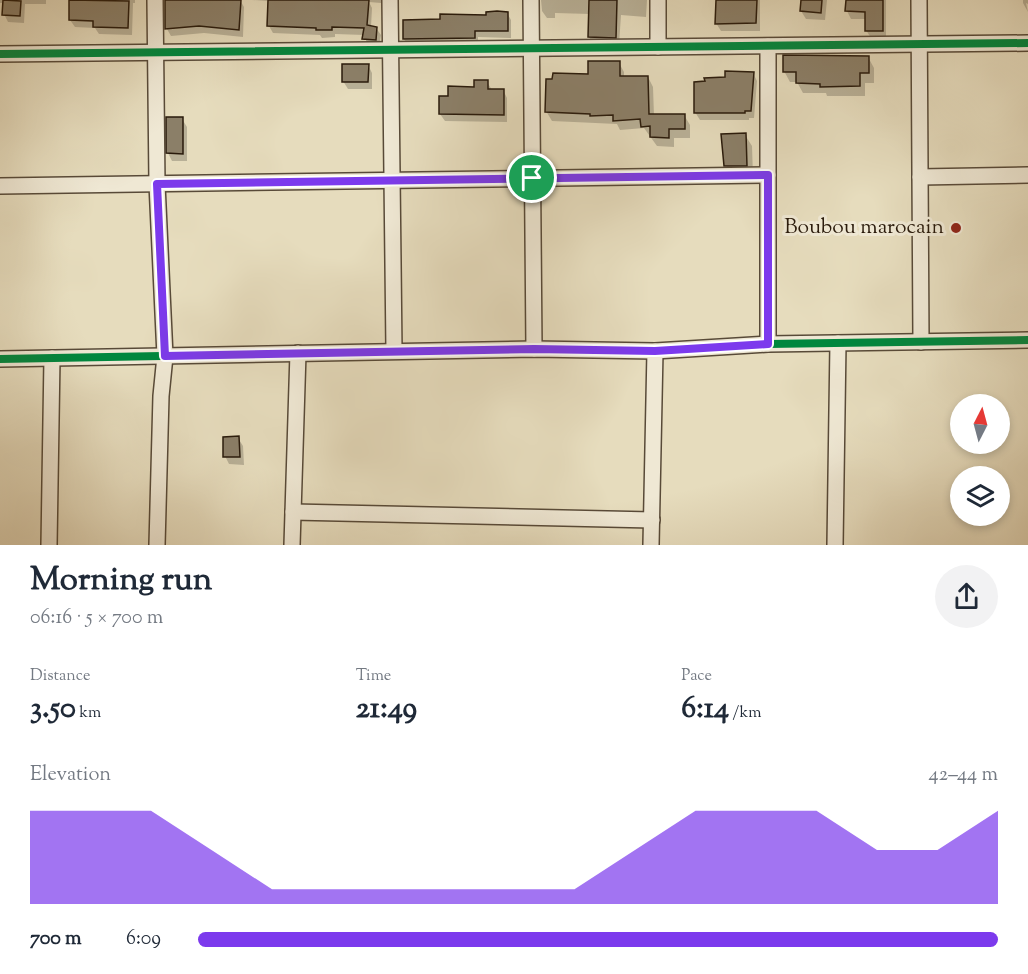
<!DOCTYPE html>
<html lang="en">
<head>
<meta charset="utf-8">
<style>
	body { margin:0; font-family:"Sorts Mill Goudy",serif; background:#f2f2f3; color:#1f2937; height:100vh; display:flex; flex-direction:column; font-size:22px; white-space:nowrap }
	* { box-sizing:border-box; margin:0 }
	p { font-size:20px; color:#747a83 }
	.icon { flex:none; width:33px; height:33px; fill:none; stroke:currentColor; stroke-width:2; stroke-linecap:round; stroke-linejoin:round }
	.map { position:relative; height:545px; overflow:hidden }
	.drawer { display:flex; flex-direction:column; background:#fff; flex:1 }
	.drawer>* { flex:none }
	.needle { width:39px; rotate:6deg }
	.buttons { position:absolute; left:950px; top:394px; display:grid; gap:12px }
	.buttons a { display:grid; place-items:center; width:60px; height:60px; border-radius:50%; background:#fff; box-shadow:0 3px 9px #0003; font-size:30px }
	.pin { position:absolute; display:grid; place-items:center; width:51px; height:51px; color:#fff; margin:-26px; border:3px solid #fff; border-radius:50%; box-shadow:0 2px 6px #0007 }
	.round { display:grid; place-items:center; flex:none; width:63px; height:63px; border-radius:32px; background:#f2f2f3 }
	.overview { display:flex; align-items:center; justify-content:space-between; height:102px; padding:0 30px }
	h1 { font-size:33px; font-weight:700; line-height:45px }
	.figures { display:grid; grid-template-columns:repeat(3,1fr); gap:9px; height:102px; padding:6px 30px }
	.figures div { display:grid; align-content:center }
	.figures b { font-size:30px; font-weight:700 }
	.figures small { font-size:16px; font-weight:400 }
	.figures p { font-size:16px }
	.chart { height:168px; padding:12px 30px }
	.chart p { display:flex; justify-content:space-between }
	.chart svg { width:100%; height:108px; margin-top:6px; fill:#7c3aed; opacity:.7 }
	ul { padding:0 30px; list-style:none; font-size:20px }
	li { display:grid; grid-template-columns:96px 72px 1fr; align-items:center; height:45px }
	li i { height:15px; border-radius:8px; background:#7c3aed }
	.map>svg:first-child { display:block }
</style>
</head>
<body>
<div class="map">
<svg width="1028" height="545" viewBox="0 0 1028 545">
	<rect width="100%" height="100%" fill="#e6dcbd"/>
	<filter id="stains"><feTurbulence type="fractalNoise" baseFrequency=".00333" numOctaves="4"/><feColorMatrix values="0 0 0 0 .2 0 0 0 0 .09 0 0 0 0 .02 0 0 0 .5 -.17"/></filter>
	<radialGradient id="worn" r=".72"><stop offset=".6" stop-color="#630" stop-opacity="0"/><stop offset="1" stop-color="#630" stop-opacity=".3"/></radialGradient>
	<!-- shadow -->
	<g fill="#0003">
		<path d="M0 0H46V4H25L24 23 8 22 4 14 5 3H0Z"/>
		<path d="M71 0H135V3H133L132 35 99 34 95 28 75 27 70 20Z"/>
		<path d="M166 0H240L244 7 243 37 204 33 171 36 167 29Z"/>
		<path d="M252 0H381V3L369 2 372 8 371 27 376 28 381 35 379 47 368 46 364 35 335 34V37L322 38 320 35 273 33 269 26V1Z"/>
		<path d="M541 0H647L646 17 621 15 619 45 593 44 589 37 590 14 555 13V18H547L542 11Z"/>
		<path d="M717 0H760V31H721L716 23Z"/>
		<path d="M802 0H827L825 20 806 19 801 11Z"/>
		<path d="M847 0H886V38H871L866 30V19H851L847 11Z"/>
		<path d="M1023 0H1028V4L1026 3 1028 12 1023 3Z"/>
		<path d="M507 13 511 20V38L478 37V44L408 46 404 39 487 16Z"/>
		<path d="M868 57 874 68V83H865V96H827L826 93H803L797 82H790L784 71Z"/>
		<path d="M619 63 624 72V78L648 77 653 87 654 116 684 115 690 125V138H674V147L657 146 644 128 620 130 617 124 552 121 546 111 589 76Z"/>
		<path d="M368 65 372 73V89H348L343 81Z"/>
		<path d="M753 73 757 81 754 118H749V120H700L695 112 727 78Z"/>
		<path d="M487 82 492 90H503L507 98V122L445 121 440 114 450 97Z"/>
		<path d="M182 119 187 127V161H172L168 153Z"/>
		<path d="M745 135 752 146 753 177H733L726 165Z"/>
		<path d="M238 438 243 446 244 465 229 464 225 456Z"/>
	</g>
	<!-- building -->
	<g fill="#8b7f68" stroke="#291a0b" stroke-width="1.5">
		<path d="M3 0 21 1 20 16 2 15Z"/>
		<path d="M69 0 129 1 128 28 93 27V21L69 20Z"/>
		<path d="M165 0H241L239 30 199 26 165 29Z"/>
		<path d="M268 0H369L367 25 377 27 376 40 362 39 364 28 332 27V30H316V28L267 26Z"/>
		<path d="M589 0H617L616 38 588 37Z"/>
		<path d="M716 0H757L756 23 715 24Z"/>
		<path d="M801 0H822L821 13 800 11Z"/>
		<path d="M846 0H883V31H865V12L845 11Z"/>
		<path d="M497 11 508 12V31H475V38L403 39V20L440 19V14L486 15V12Z"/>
		<path d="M783 55 869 56V73H860V86L820 87V84L796 83V72H783Z"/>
		<path d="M588 61H620V76H648L649 114H685V129H669V138L650 137V126L641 127 640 119 613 121V115L590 116V114L545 112 546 79H552L553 73 588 74Z"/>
		<path d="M342 64H369L368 82H342Z"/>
		<path d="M725 71 754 72 751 111H745V113H694V82L705 81 704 78 725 77Z"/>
		<path d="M474 80H488V89H504V115L439 114V96H448V86L474 87Z"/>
		<path d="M166 117H183V154L166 153Z"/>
		<path d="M746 133 747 166H724L721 134Z"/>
		<path d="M239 436 240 457H223V437Z"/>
	</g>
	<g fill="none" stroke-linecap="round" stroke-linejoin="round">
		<!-- minor casing -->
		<g stroke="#584a38" stroke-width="18">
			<g id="minor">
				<path d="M155 0 157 184 165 356 161 396 157 545"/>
				<path d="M390 0 394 351"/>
				<path d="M531 0 534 349"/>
				<path d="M658 0V47"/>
				<path d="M919 0 921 342"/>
				<path d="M0 54 1028 43"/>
				<path d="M920 177 1028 175"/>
				<path d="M0 186 768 175"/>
				<path d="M768 344V46"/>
				<path d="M0 359 534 349 655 351 768 344 1028 340"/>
				<path d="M293 512 652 520"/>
				<path d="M49 545 52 358"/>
				<path d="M292 545 298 353"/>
				<path d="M651 545 655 351"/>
				<path d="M835 545 838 343"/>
			</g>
		</g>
		<!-- minor -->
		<use href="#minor" stroke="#efe8d4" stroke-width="15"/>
		<!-- cycleway casing -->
		<g stroke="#efe8d4" stroke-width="11">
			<g id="cycleway">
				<path d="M0 54 1028 43"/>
				<path d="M0 359 534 349 655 351 768 344 1028 340"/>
			</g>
		</g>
		<!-- cycleway -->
		<use href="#cycleway" stroke="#00873e" stroke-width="8"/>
	</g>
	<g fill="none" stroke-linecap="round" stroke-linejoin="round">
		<!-- route casing -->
		<g stroke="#fff" stroke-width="12">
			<path id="route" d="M768 175V344L655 351 534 349 165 356 157 184Z"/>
		</g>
		<!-- route -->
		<use href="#route" stroke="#7c3aed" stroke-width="8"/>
	</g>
	<!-- markers -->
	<circle fill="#8f2418" stroke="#efe8d4" stroke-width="2" cx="956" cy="228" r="6"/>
	<g text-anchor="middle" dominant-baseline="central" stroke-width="6" stroke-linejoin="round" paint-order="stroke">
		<!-- poi labels -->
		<g font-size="21" fill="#291a0b" stroke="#efe8d4" text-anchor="end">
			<text x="944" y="228">Boubou marocain</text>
		</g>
	</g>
	<rect width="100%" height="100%" filter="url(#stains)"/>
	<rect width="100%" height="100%" fill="url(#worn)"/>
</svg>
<div class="buttons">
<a><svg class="needle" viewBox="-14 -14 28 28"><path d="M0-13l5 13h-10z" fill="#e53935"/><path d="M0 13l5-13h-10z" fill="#747a83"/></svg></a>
<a><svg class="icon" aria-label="layers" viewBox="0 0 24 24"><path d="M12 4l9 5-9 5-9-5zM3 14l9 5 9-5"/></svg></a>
</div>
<div class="pin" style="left:532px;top:178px;background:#1e9e55"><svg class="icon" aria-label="arrive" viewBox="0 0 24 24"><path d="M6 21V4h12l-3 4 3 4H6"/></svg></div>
</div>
<section class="drawer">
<div class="overview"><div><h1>Morning run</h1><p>06:16 · 5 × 700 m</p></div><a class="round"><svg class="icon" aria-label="share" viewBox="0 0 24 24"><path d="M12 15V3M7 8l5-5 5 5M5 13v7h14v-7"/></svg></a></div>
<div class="figures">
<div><p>Distance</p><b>3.50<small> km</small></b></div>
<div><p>Time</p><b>21:49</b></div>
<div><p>Pace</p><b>6:14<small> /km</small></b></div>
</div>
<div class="chart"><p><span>Elevation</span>42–44 m</p>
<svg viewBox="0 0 160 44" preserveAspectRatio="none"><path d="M0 44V6L10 6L20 6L30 22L40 38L50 38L60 38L70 38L80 38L90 38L100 22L110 6L120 6L130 6L140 22L150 22L160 6V44z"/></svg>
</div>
<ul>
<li><b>700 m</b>6:09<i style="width:100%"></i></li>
</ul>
</section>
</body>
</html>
